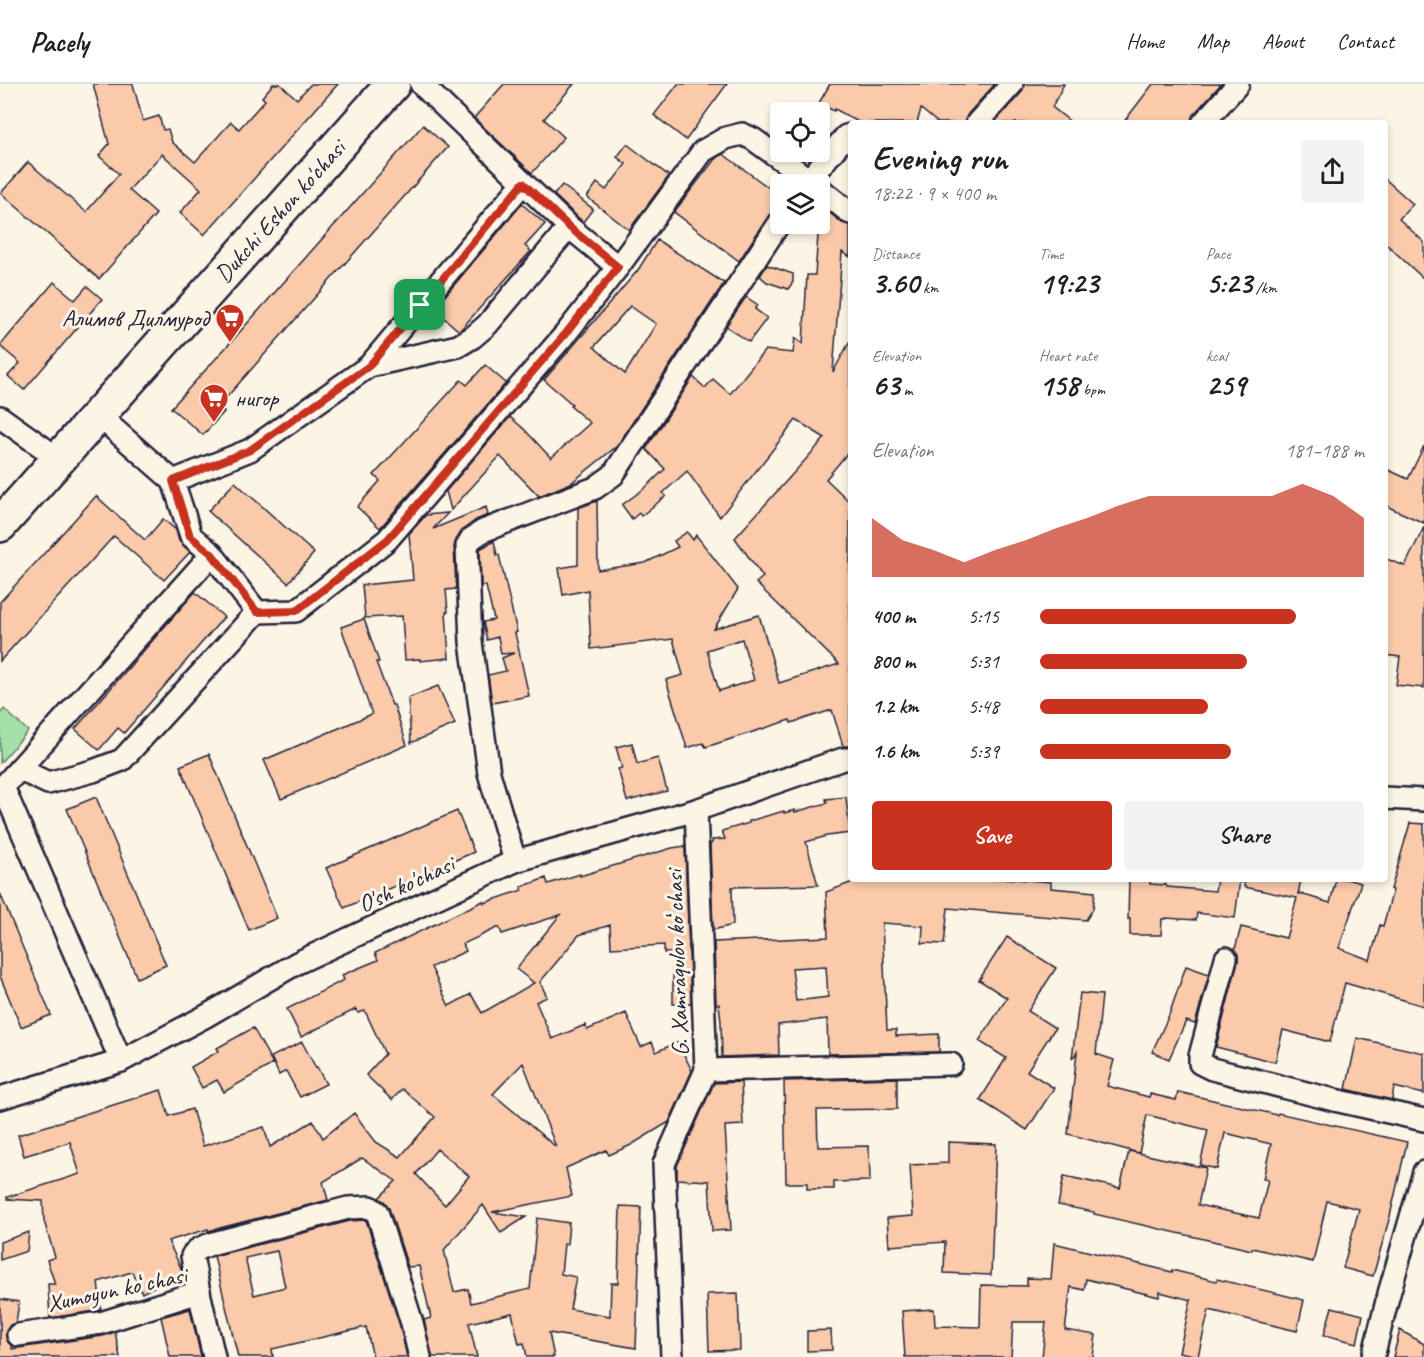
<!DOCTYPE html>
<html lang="en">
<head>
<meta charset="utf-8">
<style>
	body { margin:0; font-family:Caveat,sans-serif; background:#f2f2f2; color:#202124; height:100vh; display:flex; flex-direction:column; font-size:22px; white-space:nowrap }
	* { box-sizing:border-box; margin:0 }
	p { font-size:20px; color:#757577 }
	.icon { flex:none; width:33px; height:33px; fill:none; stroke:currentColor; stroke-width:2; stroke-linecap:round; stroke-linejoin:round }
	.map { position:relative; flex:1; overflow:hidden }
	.panel { position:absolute; left:848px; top:36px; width:540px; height:762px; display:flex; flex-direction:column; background:#fff; border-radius:6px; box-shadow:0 3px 9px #0003 }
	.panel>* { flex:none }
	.controls { position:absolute; left:770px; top:18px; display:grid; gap:12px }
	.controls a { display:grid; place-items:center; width:60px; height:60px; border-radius:6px; background:#fff; box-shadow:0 3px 9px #0003; font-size:30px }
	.pin { position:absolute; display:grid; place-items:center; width:51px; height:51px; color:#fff; margin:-26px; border-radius:12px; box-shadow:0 3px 9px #0006 }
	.round { display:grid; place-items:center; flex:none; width:63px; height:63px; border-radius:6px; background:#f2f2f2 }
	.overview { display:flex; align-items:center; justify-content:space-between; height:102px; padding:0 24px }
	h1 { font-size:33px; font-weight:600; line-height:45px }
	.metrics { display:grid; grid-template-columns:repeat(3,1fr); gap:9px; height:102px; padding:6px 24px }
	.metrics div { display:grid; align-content:center }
	.metrics b { font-size:30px; font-weight:600 }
	.metrics small { font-size:16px; font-weight:400 }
	.metrics p { font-size:16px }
	.chart { height:168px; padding:12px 24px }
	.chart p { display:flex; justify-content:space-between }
	.chart svg { width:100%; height:108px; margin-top:6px; fill:#c8321e; opacity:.7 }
	.button { display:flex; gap:12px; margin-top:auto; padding:12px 24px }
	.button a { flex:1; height:69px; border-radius:6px; background:#c8321e; color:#fff; font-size:24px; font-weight:600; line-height:69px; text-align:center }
	.button a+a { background:#f2f2f2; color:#202124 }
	ul { padding:0 24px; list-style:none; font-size:20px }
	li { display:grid; grid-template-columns:96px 72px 1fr; align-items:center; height:45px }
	li i { height:15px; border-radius:8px; background:#c8321e }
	header { display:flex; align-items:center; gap:36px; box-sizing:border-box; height:84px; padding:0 30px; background:#fff; border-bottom:2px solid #e0e0e0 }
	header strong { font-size:28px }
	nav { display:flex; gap:33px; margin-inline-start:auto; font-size:21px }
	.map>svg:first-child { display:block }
</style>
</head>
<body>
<header>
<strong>Pacely</strong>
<nav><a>Home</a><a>Map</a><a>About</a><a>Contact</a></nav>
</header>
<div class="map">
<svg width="1424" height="1273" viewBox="0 0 1424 1273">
	<rect width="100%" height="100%" fill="#fcf5e5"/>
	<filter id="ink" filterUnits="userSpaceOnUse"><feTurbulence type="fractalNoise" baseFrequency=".0167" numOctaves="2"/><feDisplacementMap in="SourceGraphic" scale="12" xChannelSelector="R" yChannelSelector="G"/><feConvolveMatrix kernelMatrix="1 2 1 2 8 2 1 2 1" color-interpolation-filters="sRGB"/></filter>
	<g filter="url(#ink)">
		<!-- green -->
		<path fill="#a3e1a9" stroke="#628272" stroke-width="1.5" d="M4 625 28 647 0 679V630Z"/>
		<!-- building -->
		<g fill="#facaaa" stroke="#22223b" stroke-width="1.5" fill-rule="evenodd">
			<path d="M93 0H133L143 37 159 32 163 46 168 45 172 58 195 78 231 38 239 45 265 16 262 13 273 0H280L297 15 311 0H338L204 151 180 129 201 105 162 70 129 106 156 130 99 195 1 109 28 78 86 128 119 90 99 72 109 60Z"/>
			<path d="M504 0H574L544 35 564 53 532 89 474 34Z"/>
			<path d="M678 0H727L686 56 654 31Z"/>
			<path d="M830 0H995L968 30 965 39H938L921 25 917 39H860L835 25 834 27 819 19Z"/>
			<path d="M1024 0H1064L1052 23 1072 39H994L1021 9Z"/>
			<path d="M1153 0H1221L1194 30 1190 39H1123Z"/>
			<path d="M423 41 448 63 218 323 224 328 203 351 171 324 230 259Z"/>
			<path d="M627 60 669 92 629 146 587 113 597 99 606 106 626 80 617 73Z"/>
			<path d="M723 70 780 112V121L776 126 769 131 739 177 674 128 715 75Z"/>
			<path d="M1384 94 1413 120 1399 135 1424 158V195L1384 158Z"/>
			<path d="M562 101 593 125 583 138 554 111Z"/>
			<path d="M522 120 545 140 525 162 531 167 462 244 459 247 434 225Z"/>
			<path d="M819 120 842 139 850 141V173L842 168 833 288 850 257V366L826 395 850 418V662H843L832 626 791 639 790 636 706 663 703 659 687 664 666 596 683 591 673 555 591 565 588 506 563 511 559 484 578 481V424L597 417 598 486 645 479 678 463 674 457 687 448 693 456 696 451 738 505 714 545 759 531 779 599 839 580 756 499 763 493 735 454 825 354 796 336 720 433 687 387 663 409 666 412 641 432 639 429 632 435 622 421 645 404 665 385 646 365 693 293 705 304 713 295 730 310 765 266 793 269 795 254 803 260 807 191H815L818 151 807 140H819ZM742 555 754 596 719 607 707 566Z"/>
			<path d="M657 156 724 199 617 362 571 399 539 412 500 372 451 426 446 407 510 333 524 345 551 374 590 339 570 322 572 320 544 296 638 186ZM630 222 656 240 625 290 594 263Z"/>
			<path d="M767 181 793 190V198L788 205 767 198 760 192Z"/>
			<path d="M54 198 75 216 87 202 102 215 24 306 8 292 20 279 0 262Z"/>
			<path d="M746 213 758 221 755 225 767 234 749 258 726 242Z"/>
			<path d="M485 281 506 299 380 444 357 423 380 397 374 391 461 296 467 301Z"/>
			<path d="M1424 362V439L1384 421V384L1408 395Z"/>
			<path d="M235 398 314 469 288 499 208 427Z"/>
			<path d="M96 412 145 456 163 435 176 446 179 457 190 468 164 496 114 452 0 577V518Z"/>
			<path d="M486 423 488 431 476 436 464 445 456 456 454 462 456 505 446 506 448 528H446L449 574 420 577V575L405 576 402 532 365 534 362 501 413 496 409 450 426 431 448 429 433 445Z"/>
			<path d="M1424 443V604L1396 601 1400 573 1384 571V474L1405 482Z"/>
			<path d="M494 457 497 471H499L517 548 515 549 529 612 492 619 488 591 506 587 502 574 514 569 501 570 498 553 487 556 483 538 494 536 486 502H481L480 465Z"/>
			<path d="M195 508 224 533 124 649 118 644 99 666 75 645Z"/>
			<path d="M364 535 379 578H376L392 621H394L407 661 281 715 264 676 372 630 341 543Z"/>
			<path d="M438 602 455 640 411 659 408 614Z"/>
			<path d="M632 659 637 680 658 674 667 707 627 717 618 685 622 684 616 663Z"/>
			<path d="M209 670 277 834 249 846 180 682Z"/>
			<path d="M96 713 166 881 137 894 67 725Z"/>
			<path d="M846 713 850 749 827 752 806 758 818 801 732 803 733 841 713 846 710 760 712 759V756L725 755 722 747 749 739V737L784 727V729L795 726V728L827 719 826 715Z"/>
			<path d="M457 727 474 768 344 824 326 784Z"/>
			<path d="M1410 739 1424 740V922L1345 899 1330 958 1283 946 1275 978 1216 963 1238 877V871L1235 865 1241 843 1286 854 1297 814 1244 803 1245 795H1301L1298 811V809L1330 819 1336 795H1346L1361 799 1339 864 1370 876 1380 841 1383 842 1393 806 1391 805Z"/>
			<path d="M685 762 691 920H673V869H664V861L611 864 610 841 579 851 540 898 547 913 536 918 552 955 585 941 587 946 626 929 641 963 652 958 656 968 678 958 692 987 669 1038 631 1061 609 1071 606 1066 566 1084 572 1112 492 1128 526 1133 501 1149 483 1121 444 1166 454 1208 468 1205 471 1219 530 1205 537 1134 569 1139 567 1160H564L561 1190 576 1193 570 1225 610 1232 611 1199H618L620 1122 641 1123 636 1264 549 1249 554 1273H527L524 1259 519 1260 512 1229 469 1239 477 1273H432L424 1236 431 1234 419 1182 408 1183 389 1124 385 1118 379 1114 396 1097 362 1074 323 1098 328 1116 208 1147V1145L168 1157 181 1184 182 1188 142 1209 132 1188 98 1198 101 1226 50 1234 48 1200H55L47 1176 55 1173 44 1137 43 1117 7 1115V1113L80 1090 70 1058 24 1072 18 1051 161 1006 169 1032 192 1025 203 1062 264 1043 270 1063 313 1037 323 1054 354 1029 376 1058 400 1073 435 1033 402 1005 392 1016 366 991 385 970 365 927 358 929 356 925 301 953 287 925 344 896 342 891 378 876 375 869 483 817 484 819 522 806 521 803 546 794 548 800 580 790V792L672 764ZM560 831 516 885 534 899 482 929 471 910 449 922 431 883 466 867 463 860 499 843 502 850ZM523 979 556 1063 493 1010ZM437 1065 469 1092 445 1121 416 1090Z"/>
			<path d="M861 795H1015L1051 798V804L1095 808 1093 825 1086 836 948 824 944 860 922 859 923 842 882 839 887 946H896V952L939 950V968L828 970 827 935 778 941 779 971 722 973 721 938 719 920H716L714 858 828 853 826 808ZM826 882 828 913 796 917 792 884Z"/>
			<path d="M1129 795H1150V800L1166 801 1167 803 1215 807 1217 795H1240L1235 834 1197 829 1196 836 1166 834V835H1162L1161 851H1130V835H1128Z"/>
			<path d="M0 809 51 931 21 943 0 892Z"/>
			<path d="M1007 853 1056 884 1028 927 1055 944 1027 987 1054 1004 1027 1046 980 1016 1006 974 979 957 1007 914 979 896Z"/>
			<path d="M1186 882 1209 890 1195 940 1186 937 1169 975 1152 968 1169 931Z"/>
			<path d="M1080 909 1102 911 1096 970 1114 976 1107 1002 1149 1013 1150 1010 1176 1016 1178 1008 1277 1031 1278 1029 1407 1058 1390 1132 1373 1192 1343 1184 1359 1125 1327 1117 1313 1178 1252 1164V1166L1094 1130V1128L1058 1121 1064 1092 1120 1104 1129 1067 1206 1084 1198 1121 1259 1134 1268 1096 1263 1095 1271 1060 1225 1049 1217 1085 1200 1081 1208 1046 1147 1031 1139 1069 1068 1050 1077 968 1072 975Z"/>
			<path d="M253 944 273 980 224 1008 217 996 202 1004 191 983 219 967 217 964Z"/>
			<path d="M1357 954 1424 969V1010L1394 1003 1392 1016 1346 1005Z"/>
			<path d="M302 958 316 984 317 983 326 1000 300 1013 286 987 279 991 271 973Z"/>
			<path d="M897 994V1025L817 1026 818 1063 869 1062 870 1097 834 1098V1105H807V1099H786L784 997Z"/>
			<path d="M741 998 743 1041 725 1042 731 1146 712 1147 709 1097 677 1095V1082L714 999Z"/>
			<path d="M948 1058 996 1060 991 1191 944 1189 945 1158 889 1162 887 1134 913 1132 910 1081 948 1079Z"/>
			<path d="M366 1136 400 1242 407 1273H373L366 1243 272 1265 273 1273H238L214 1172 350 1137ZM277 1167 285 1203 254 1211 245 1174Z"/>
			<path d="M29 1148 27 1167 0 1176V1158Z"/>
			<path d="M1054 1159 1172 1188V1186L1216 1197 1217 1195 1304 1216 1297 1247 1209 1226 1198 1272 1179 1268 1191 1216 1160 1208 1159 1213 1086 1195 1084 1206 1071 1203 1065 1246 1096 1251 1093 1273H1042L1046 1238H1013L1011 1273H905L902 1227 934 1225 935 1242 980 1243 981 1201 1027 1202V1194L1051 1195Z"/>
			<path d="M738 1209 740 1266 709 1267 707 1210Z"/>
			<path d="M0 1215 19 1218 16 1239 10 1241 6 1247V1253L8 1258 12 1262V1265L103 1252 115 1248 120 1273H0Z"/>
			<path d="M1332 1223 1363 1231 1357 1259 1324 1251Z"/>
			<path d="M190 1225 201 1273H170L161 1233Z"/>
			<path d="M831 1246 832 1266 807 1267V1247Z"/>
			<path d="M1400 1246 1424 1260V1273H1393Z"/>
		</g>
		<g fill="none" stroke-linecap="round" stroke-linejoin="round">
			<!-- minor casing -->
			<g stroke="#22223b" stroke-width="26">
				<g id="minor">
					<path d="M421 0 569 143 618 183"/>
					<path d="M977 39 1012 0"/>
					<path d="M1203 39 1238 0"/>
					<path d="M805 100 846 52 850 51"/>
					<path d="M819 104 850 129"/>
					<path d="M369 282 458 262 473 253 487 241 569 143"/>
					<path d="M99 332 173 397 191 452 212 470 257 528 296 527 387 456 567 248 618 183 703 67 726 54 742 50 753 55 815 100"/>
					<path d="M0 333 59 375"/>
					<path d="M173 397 250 366 369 282 523 99"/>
					<path d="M19 685 48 699 93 687 122 676 257 528"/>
					<path d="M3 703 121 977"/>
					<path d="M0 704 3 703 212 470"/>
					<path d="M1384 714 1424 716"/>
					<path d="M515 777 489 689 471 558 467 462 471 455 483 447 595 404 613 391 780 138"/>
					<path d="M1226 874 1200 972V979L1212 985 1330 1015 1424 1036"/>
					<path d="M706 986 951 980"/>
					<path d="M0 1014 121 977 206 932 297 879 515 777 696 726 843 675H850"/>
					<path d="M199 1208 192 1172C196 1164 206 1162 214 1159L348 1124 370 1123 377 1128 412 1239 420 1273"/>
					<path d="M18 1251 101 1239 199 1208 214 1273"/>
					<path d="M672 1273 664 1080 706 986 696 726"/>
					<path d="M1373 1273 1388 1213 1424 1088"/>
				</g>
			</g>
			<!-- primary casing -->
			<g stroke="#22223b" stroke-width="38">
				<path id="primary" d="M0 441 393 0"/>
			</g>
			<!-- minor -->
			<use href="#minor" stroke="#fcf5e5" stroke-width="21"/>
			<!-- primary -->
			<use href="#primary" stroke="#fcf5e5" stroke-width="33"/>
		</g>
	</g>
	<g fill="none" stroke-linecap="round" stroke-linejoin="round" filter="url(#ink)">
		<!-- route casing -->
		<g stroke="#fff" stroke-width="12">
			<path id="route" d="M523 99 569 143 618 183 567 248 387 456 296 527 257 528 212 470 190 452 173 397 250 366 369 282Z"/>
		</g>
		<!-- route -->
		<use href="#route" stroke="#c8321e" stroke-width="8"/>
	</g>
	<!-- icons -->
	<defs>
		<g id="supermarket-pin" transform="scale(1.5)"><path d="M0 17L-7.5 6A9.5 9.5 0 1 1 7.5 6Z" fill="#c8321e" stroke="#fcf5e5"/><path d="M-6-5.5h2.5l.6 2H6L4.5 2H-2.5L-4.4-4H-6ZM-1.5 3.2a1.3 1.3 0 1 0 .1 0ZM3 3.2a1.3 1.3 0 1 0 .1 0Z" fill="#fff"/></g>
	</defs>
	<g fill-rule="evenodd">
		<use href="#supermarket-pin" x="230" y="234"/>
		<use href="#supermarket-pin" x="214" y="314"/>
	</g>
	<g text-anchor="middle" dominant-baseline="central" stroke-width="6" stroke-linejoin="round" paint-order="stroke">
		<!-- street labels -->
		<g font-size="24" fill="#22223b" stroke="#fcf5e5">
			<text transform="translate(280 127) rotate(-48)">Dukchi Eshon ko'chasi</text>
			<text transform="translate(406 800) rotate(-25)">O'sh ko'chasi</text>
			<text transform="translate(677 879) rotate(-92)">G. Xamraqulov koʻchasi</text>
			<text transform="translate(117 1205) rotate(-12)">Xumoyun koʻchasi</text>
		</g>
		<!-- poi labels -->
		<g font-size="24" fill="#22223b" stroke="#fcf5e5" text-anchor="end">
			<text x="209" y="234">Алимов Дилмурод</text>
			<text x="235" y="314" text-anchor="start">нигор</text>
		</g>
	</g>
</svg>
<div class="controls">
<a><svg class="icon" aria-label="locate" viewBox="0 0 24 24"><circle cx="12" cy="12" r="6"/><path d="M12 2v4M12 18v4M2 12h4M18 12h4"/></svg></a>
<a><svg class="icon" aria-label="layers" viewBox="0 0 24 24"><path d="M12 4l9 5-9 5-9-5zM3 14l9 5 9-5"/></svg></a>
</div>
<div class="pin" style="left:420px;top:221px;background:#1e9e55"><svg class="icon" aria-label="arrive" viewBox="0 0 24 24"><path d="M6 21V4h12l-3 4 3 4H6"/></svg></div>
<section class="panel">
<div class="overview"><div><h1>Evening run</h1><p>18:22 · 9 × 400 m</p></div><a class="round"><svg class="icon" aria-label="share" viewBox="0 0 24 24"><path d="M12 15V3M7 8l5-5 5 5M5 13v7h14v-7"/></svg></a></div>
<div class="metrics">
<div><p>Distance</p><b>3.60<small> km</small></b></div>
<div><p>Time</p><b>19:23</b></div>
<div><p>Pace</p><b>5:23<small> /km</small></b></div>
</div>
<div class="metrics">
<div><p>Elevation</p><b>63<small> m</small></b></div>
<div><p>Heart rate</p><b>158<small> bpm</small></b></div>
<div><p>kcal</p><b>259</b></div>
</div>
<div class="chart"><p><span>Elevation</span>181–188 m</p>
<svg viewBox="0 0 160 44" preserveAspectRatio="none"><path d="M0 44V20L10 29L20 33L30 38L40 33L50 29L60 24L70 20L80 15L90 11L100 11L110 11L120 11L130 11L140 6L150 11L160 20V44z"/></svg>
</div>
<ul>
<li><b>400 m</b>5:15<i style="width:79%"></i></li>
<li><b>800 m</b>5:31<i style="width:64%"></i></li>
<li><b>1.2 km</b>5:48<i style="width:52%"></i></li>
<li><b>1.6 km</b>5:39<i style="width:59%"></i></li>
</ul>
<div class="button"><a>Save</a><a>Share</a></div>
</section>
</div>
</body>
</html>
